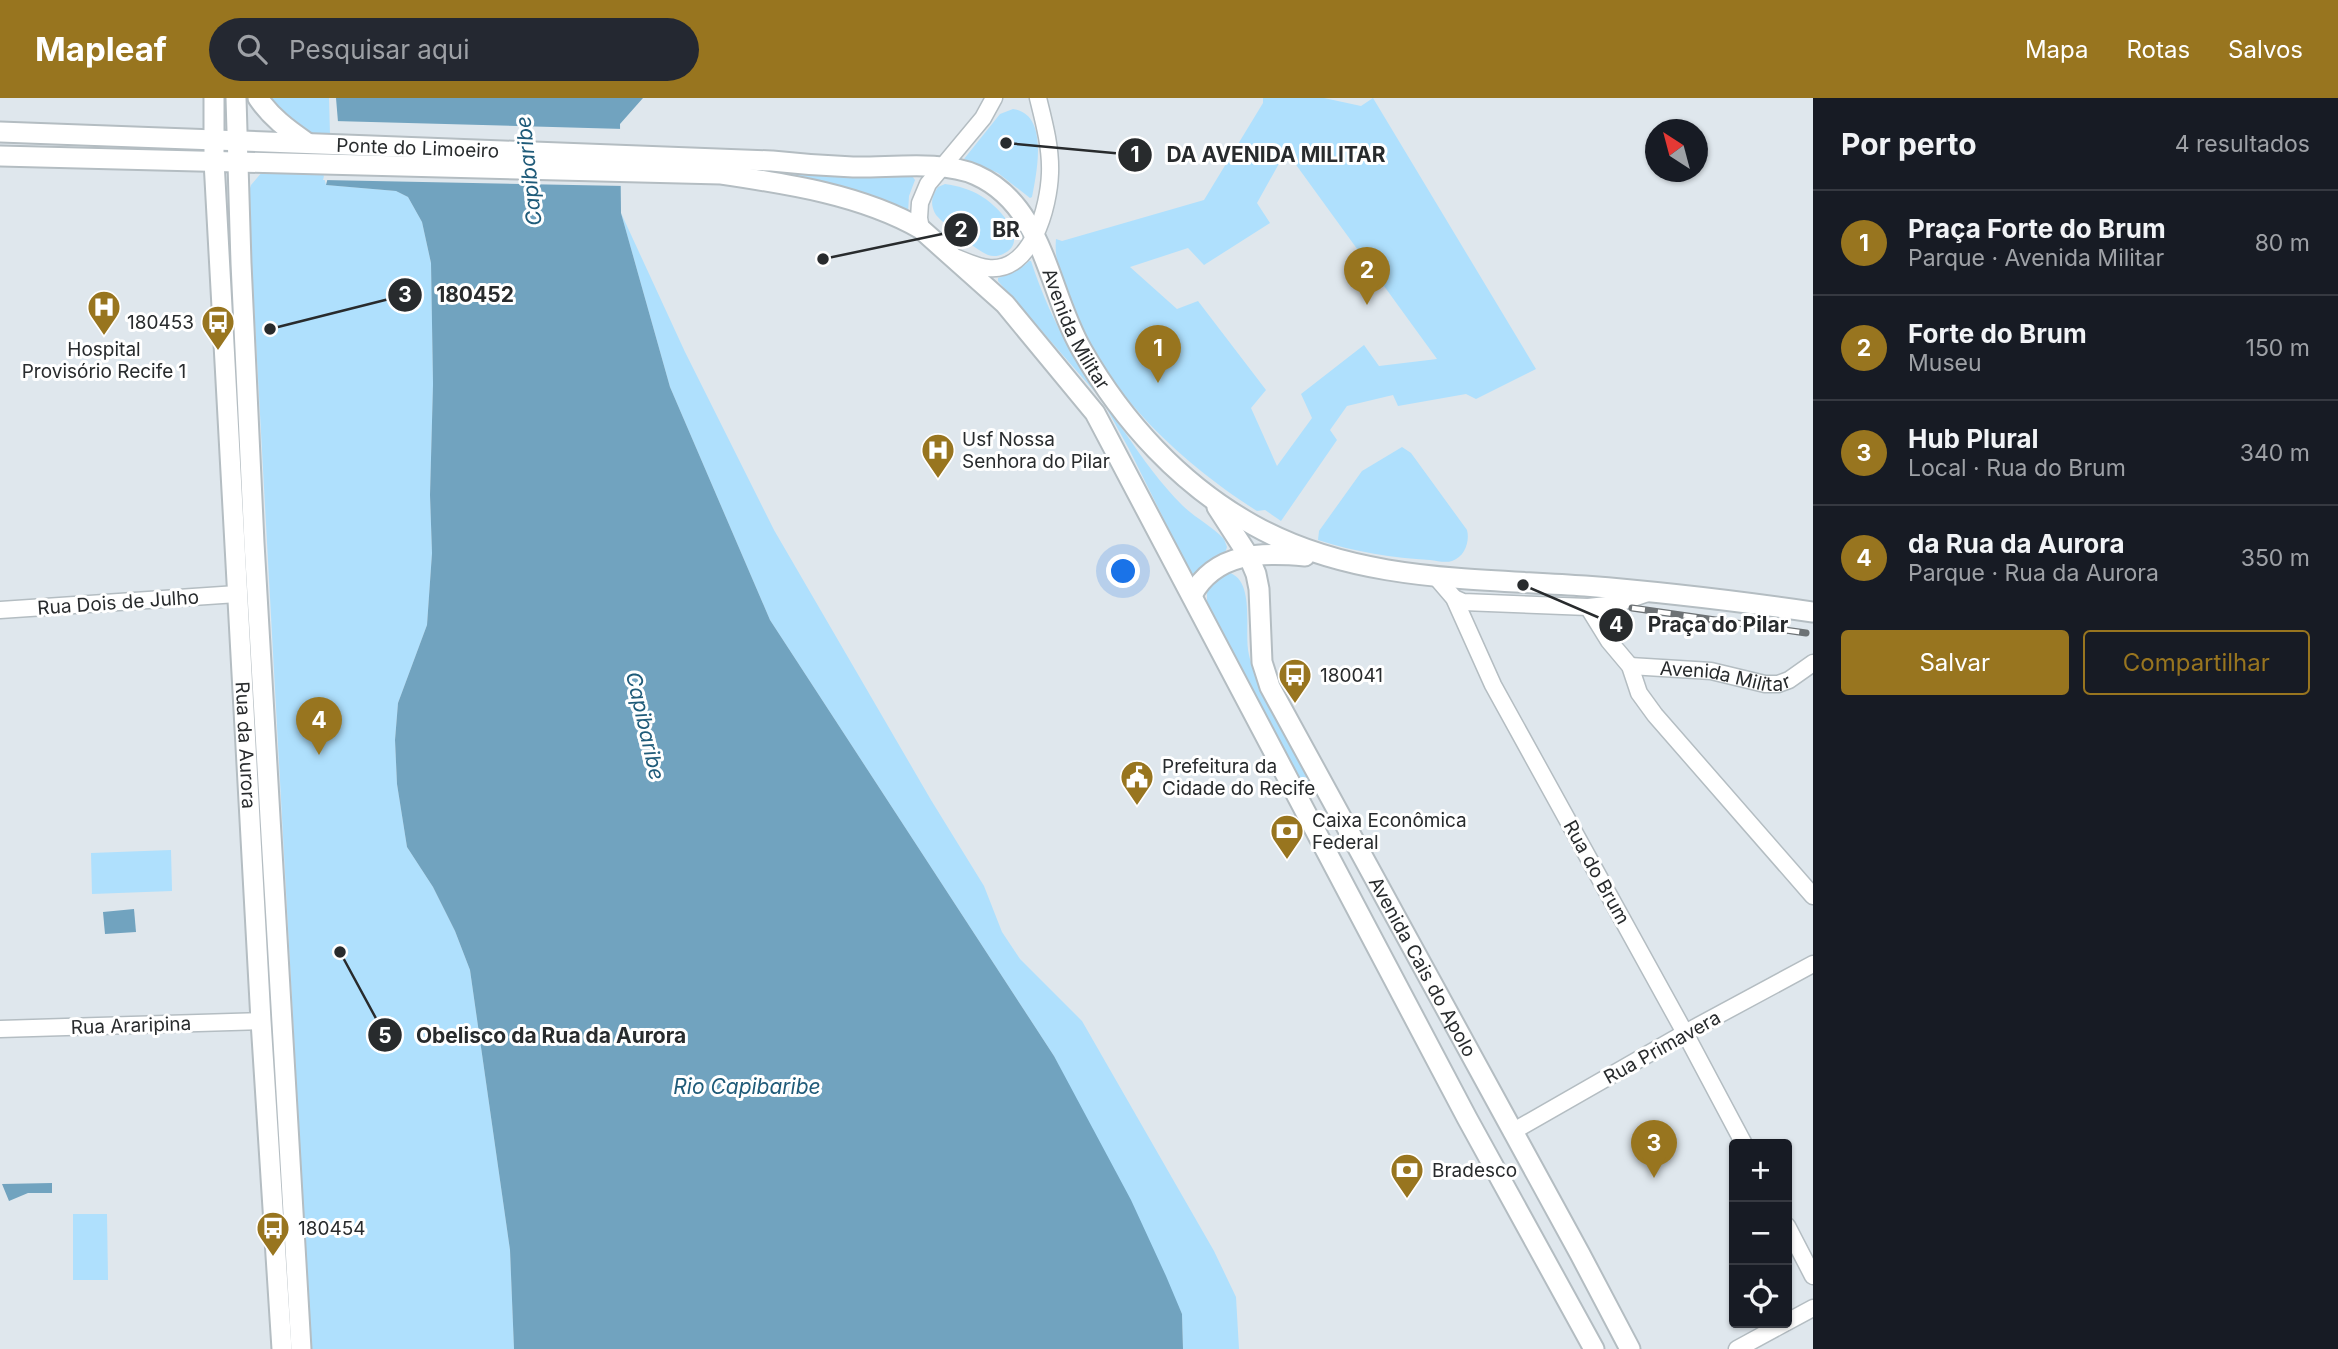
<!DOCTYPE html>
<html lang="pt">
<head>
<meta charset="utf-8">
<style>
	body { margin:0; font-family:Inter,sans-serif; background:#242831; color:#f1f3f6 }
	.controls { position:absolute; right:21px; bottom:21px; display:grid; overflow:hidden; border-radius:7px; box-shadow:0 2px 5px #0004 }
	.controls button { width:63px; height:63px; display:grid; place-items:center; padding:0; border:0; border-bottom:2px solid #363941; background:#171b24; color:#f1f3f6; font:35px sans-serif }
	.compass { position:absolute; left:1645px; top:21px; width:63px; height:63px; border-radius:50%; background:#171b24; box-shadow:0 2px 5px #0004; rotate:324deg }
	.you { position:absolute; left:1124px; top:474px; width:24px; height:24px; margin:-18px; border:5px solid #fff; border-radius:50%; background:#1a73e8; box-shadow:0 0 0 10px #1a73e833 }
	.badge { display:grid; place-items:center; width:46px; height:46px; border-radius:50%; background:#98751f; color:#fff; font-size:23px; font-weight:700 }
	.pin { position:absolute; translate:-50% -58px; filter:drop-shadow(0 2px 4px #0008) }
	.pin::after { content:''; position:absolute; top:37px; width:24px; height:21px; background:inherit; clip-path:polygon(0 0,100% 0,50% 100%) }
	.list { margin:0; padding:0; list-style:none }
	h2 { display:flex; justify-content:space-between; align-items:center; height:91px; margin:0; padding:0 28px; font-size:30px }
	h2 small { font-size:23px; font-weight:400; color:#9ea1a6 }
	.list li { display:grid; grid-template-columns:46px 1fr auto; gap:21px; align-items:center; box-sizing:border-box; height:105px; padding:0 28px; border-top:2px solid #363941 }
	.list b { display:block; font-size:26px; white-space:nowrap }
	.list p { margin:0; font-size:23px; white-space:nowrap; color:#9ea1a6 }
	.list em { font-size:23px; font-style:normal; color:#9ea1a6 }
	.actions { display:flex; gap:14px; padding:21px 28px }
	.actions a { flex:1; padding:16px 0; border:2px solid #98751f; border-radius:7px; text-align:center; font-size:24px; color:#98751f }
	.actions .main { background:#98751f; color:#fff }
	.icon { flex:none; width:38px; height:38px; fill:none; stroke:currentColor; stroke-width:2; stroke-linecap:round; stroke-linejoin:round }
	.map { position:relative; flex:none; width:1813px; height:1251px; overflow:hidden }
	header { display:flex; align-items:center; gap:42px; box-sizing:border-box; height:98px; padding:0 35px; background:#98751f; color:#fff }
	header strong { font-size:33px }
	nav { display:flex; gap:38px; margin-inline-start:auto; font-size:24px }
	.search { width:490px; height:63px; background:#242831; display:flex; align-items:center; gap:18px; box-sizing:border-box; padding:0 24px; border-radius:38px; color:#9ea1a6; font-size:26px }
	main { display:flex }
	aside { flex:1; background:#171b24 }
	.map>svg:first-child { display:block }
	.green { fill:#afe0fd; fill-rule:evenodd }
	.water { fill:#71a3bf }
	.pier { fill:#dfe7ed }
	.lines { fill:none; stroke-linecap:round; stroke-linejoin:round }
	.minor-casing { stroke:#b4bdc2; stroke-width:19 }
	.major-casing { stroke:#b4bdc2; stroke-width:23 }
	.minor { stroke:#fff; stroke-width:16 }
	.major { stroke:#fff; stroke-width:19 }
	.rail-casing { stroke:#6d7275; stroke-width:7 }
	.rail { stroke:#fff; stroke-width:4.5; stroke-dasharray:13; stroke-linecap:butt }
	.labels { text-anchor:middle; stroke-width:6; stroke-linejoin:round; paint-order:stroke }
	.street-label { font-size:19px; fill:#282b2d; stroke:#fff }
	.poi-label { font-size:19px; fill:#282b2d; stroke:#fff; text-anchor:start }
	.water-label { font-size:21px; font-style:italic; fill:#1f5b79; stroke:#fff }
	.leader { fill:none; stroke:#282b2d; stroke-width:2.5 }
	.callout-dot { fill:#282b2d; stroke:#fff; stroke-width:2.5 }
	.mark-label { font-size:21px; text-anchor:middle; font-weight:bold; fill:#fff }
	.callout-label { font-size:21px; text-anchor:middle; font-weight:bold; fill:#282b2d; stroke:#fff; stroke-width:6; stroke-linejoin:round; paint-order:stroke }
</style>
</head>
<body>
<header>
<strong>Mapleaf</strong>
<div class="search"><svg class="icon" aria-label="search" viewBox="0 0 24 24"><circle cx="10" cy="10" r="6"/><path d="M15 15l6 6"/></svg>Pesquisar aqui</div>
<nav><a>Mapa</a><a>Rotas</a><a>Salvos</a></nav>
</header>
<main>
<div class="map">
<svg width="1813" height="1251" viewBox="0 0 1813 1251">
	<rect width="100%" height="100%" fill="#dfe7ed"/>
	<g class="green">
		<path d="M263 0H329L330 38 300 34Z"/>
		<path d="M1263 0H1324L1361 8 1373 0 1536 271 1476 301 1466 296 1398 308 1393 297 1347 308 1330 332 1337 342 1281 423 1265 412 1257 413C1176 361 1101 290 1068 198 1061 179 1054 161 1056 141L1062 143 1204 102 1263 5ZM1286 53 1437 261 1379 268 1364 247 1301 296 1312 320 1277 368 1251 310 1266 292 1198 203 1177 211 1130 169 1188 150 1204 167 1270 125 1257 105Z"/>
		<path d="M1013 11C1049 16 1037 73 1032 99L1030 100 998 75 964 61 1000 16Z"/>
		<path d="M783 69 912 78 915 82 909 98 908 114 816 82 775 73Z"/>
		<path d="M263 73 323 75 326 87 396 93 408 99 422 124 431 165 433 286 430 397 432 455 427 527 398 605 395 642 397 686 407 749 433 789 455 833 470 872 510 1152 514 1251H311L248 96 251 87Z"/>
		<path d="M945 86C958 88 970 91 981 98 997 107 1032 143 1003 156 999 158 993 159 988 157 976 152 945 127 936 117 930 107 931 99 938 89Z"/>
		<path d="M621 115 685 254 774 432 931 702 984 788 1002 834 1020 861 1082 923 1214 1153 1236 1199 1239 1251H1183L1182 1216 1054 958 770 522 670 289Z"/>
		<path d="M1029 163H1031C1053 231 1085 279 1126 336 1143 361 1161 386 1182 407 1195 420 1212 428 1224 441L1227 449 1225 455 1208 463 1195 475 1191 476 1129 351 1102 302 998 183V180C1011 176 1019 173 1029 163Z"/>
		<path d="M1402 349 1411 355 1467 432C1470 443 1465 459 1452 463 1446 465 1437 463 1430 462 1393 460 1355 454 1318 442L1319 433 1362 373Z"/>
		<path d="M1227 474C1257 481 1243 534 1249 557 1251 567 1257 577 1261 587 1276 620 1294 652 1311 683L1303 687 1207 506V488Z"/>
		<path d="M171 752 172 793 92 796 91 755Z"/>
		<path d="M73 1116H107L108 1182H73Z"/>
	</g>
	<g class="water">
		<path d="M336 0H643L620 26 621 115 670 289 770 522 1054 958 1131 1102 1166 1178 1182 1216 1183 1251H514L510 1152 470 872 455 833 433 789 407 749 397 686 395 642 398 605 427 527 432 455 430 397 433 286 431 165 422 124 408 99 396 93 326 87 339 36Z"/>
		<path d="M134 811 136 834 105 836 103 814Z"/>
		<path d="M52 1085V1095H28L9 1103 2 1086Z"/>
	</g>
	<path class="pier" d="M334 23 624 31 625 88 323 82 335 35Z"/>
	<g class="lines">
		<defs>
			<g id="minor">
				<path d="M921 131 919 120 920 105 928 86 983 20 994 0"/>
				<path d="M957 160C967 164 978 169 988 170 1032 175 1049 108 1050 75 1051 50 1044 24 1038 0"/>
				<path d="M1436 479 1454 500 1493 587 1685 935 1744 1046"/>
				<path d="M1454 500 1463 504 1588 509 1616 506 1648 495"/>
				<path d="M1588 509 1609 543 1630 568 1639 595 1655 617 1813 798"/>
				<path d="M0 512 237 496"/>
				<path id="s1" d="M1630 568 1711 573 1765 586H1778L1789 582 1813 565"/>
				<path d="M0 931 261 923"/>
				<path d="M1512 1034 1685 935 1813 866"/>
				<path d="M1787 1128 1813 1178"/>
				<path d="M1787 1224 1813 1210"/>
				<path d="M1737 1251 1785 1225"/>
			</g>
			<g id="major">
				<path id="s2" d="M214 0V63L261 923 282 1251"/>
				<path d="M236 0 241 165 254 445 301 1251"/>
				<path d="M258 0C271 19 287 31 306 44"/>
				<path id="s3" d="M0 34 772 63C799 66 826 68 853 69 888 70 944 62 976 77 1045 108 1048 194 1082 252 1123 324 1181 387 1253 427 1354 484 1473 480 1585 488 1662 494 1737 503 1813 514"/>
				<path d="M0 58 721 76C788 86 862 97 921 131L1005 206 1095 315 1467 1020 1594 1251"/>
				<path id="s4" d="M1217 409 1248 457 1256 476 1259 491 1262 564 1270 589 1580 1156 1630 1251"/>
				<path d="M1192 497C1216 454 1261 454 1305 458"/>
			</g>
		</defs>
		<use href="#minor" class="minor-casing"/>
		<use href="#major" class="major-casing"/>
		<use href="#minor" class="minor"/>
		<use href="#major" class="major"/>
		<defs>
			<path id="rail" d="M1632 510 1806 535"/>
		</defs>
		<use href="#rail" class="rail-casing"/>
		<use href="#rail" class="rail"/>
	</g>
	<defs>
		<symbol id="hospital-pin" viewBox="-11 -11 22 30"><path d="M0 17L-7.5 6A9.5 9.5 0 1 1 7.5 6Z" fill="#98751f" stroke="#fff"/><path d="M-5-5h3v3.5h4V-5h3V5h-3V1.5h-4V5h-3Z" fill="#fff"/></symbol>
		<symbol id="bus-pin" viewBox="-11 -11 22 30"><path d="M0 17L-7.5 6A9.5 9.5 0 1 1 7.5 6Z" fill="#98751f" stroke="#fff"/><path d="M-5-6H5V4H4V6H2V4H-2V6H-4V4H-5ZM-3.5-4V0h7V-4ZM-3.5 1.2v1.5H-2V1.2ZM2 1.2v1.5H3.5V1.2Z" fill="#fff"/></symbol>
		<symbol id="civic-pin" viewBox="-11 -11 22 30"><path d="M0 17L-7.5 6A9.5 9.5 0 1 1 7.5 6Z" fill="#98751f" stroke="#fff"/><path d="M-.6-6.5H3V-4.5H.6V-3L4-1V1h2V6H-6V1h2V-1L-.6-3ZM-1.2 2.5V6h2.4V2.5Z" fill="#fff"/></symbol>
		<symbol id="bank-pin" viewBox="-11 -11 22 30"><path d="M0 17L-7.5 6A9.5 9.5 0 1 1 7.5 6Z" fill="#98751f" stroke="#fff"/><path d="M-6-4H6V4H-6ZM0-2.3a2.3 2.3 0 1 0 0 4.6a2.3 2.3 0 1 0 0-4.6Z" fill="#fff"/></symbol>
	</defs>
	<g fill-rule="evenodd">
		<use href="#hospital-pin" x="85" y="190" width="38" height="52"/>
		<use href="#bus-pin" x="199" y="205" width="38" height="52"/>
		<use href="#hospital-pin" x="919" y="333" width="38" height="52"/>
		<use href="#bus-pin" x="1276" y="558" width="38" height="52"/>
		<use href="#civic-pin" x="1118" y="660" width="38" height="52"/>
		<use href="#bank-pin" x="1268" y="714" width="38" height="52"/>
		<use href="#bank-pin" x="1388" y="1053" width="38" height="52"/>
		<use href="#bus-pin" x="254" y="1111" width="38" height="52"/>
	</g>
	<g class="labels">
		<g class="street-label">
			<text dy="7" stroke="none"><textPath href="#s3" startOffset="418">Ponte do Limoeiro</textPath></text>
			<text dy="7" stroke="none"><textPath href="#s3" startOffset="1166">Avenida Militar</textPath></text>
			<text transform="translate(118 504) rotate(-4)" y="7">Rua Dois de Julho</text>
			<text dy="7" stroke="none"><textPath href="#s1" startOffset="96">Avenida Militar</textPath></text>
			<text dy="7" stroke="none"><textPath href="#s2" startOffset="648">Rua da Aurora</textPath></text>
			<text transform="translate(1597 774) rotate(61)" y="7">Rua do Brum</text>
			<text dy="7" stroke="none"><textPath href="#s4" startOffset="511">Avenida Cais do Apolo</textPath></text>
			<text transform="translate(131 927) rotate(-2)" y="7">Rua Araripina</text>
			<text transform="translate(1662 949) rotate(-29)" y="7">Rua Primavera</text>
		</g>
		<g class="poi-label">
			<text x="194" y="231" text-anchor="end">180453</text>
			<text x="104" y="258" text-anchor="middle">Hospital<tspan x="104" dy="22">Provisório Recife 1</tspan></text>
			<text x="962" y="348">Usf Nossa<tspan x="962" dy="22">Senhora do Pilar</tspan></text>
			<text x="1320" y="584">180041</text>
			<text x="1162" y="675">Prefeitura da<tspan x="1162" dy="22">Cidade do Recife</tspan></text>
			<text x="1312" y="729">Caixa Econômica<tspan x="1312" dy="22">Federal</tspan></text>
			<text x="1432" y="1079">Bradesco</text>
			<text x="298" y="1137">180454</text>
		</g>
		<g class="water-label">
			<text transform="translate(529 73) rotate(-96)" y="7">Capibaribe</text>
			<text transform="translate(645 628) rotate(77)" y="7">Capibaribe</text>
			<text x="747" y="996">Rio Capibaribe</text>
		</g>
	</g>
	<path class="leader" d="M1006 45L1135 57M823 161L961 132M270 231L405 197M1523 487L1616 527M340 854L385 937"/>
	<g class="callout-dot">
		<circle cx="1006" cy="45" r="7"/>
		<circle cx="823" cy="161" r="7"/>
		<circle cx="270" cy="231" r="7"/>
		<circle cx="1523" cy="487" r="7"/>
		<circle cx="340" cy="854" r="7"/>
		<circle cx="1135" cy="57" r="18"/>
		<circle cx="961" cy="132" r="18"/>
		<circle cx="405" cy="197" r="18"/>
		<circle cx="1616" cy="527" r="18"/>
		<circle cx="385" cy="937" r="18"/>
	</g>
	<g class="mark-label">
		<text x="1135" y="64">1</text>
		<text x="961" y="139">2</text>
		<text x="405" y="204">3</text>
		<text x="1616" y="534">4</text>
		<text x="385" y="945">5</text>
	</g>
	<g class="callout-label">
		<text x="1276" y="64">DA AVENIDA MILITAR</text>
		<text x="1006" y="139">BR</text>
		<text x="475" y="204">180452</text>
		<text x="1718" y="534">Praça do Pilar</text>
		<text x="551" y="945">Obelisco da Rua da Aurora</text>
	</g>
</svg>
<div class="controls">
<button>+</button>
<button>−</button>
<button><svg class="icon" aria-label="locate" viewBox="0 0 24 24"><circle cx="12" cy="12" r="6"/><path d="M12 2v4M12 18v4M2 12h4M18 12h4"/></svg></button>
</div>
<svg class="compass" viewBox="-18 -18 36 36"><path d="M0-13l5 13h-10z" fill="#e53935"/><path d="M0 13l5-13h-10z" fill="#9ea1a6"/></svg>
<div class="you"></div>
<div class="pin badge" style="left:1158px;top:285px">1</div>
<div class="pin badge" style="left:1367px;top:207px">2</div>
<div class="pin badge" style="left:1654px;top:1080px">3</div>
<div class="pin badge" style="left:319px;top:657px">4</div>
</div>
<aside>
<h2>Por perto<small>4 resultados</small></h2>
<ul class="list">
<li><span class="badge">1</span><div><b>Praça Forte do Brum</b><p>Parque · Avenida Militar</p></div><em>80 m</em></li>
<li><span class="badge">2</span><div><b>Forte do Brum</b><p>Museu</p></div><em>150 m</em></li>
<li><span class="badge">3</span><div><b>Hub Plural</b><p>Local · Rua do Brum</p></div><em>340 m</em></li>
<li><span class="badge">4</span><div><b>da Rua da Aurora</b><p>Parque · Rua da Aurora</p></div><em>350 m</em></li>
</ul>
<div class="actions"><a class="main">Salvar</a><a>Compartilhar</a></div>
</aside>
</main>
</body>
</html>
